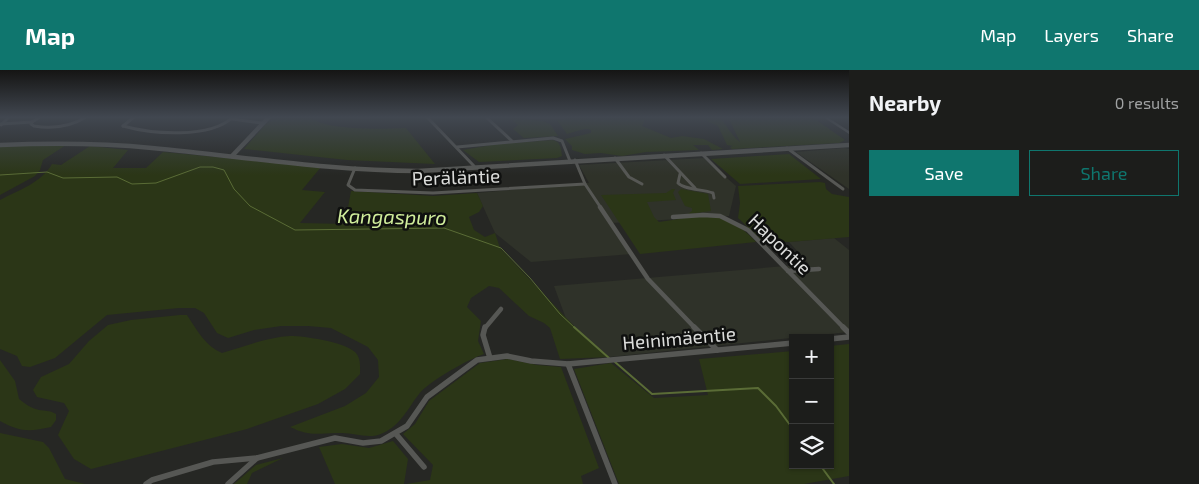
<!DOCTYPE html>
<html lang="en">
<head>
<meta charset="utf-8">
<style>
	body { margin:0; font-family:"Exo 2",sans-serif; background:#252624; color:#f1f3f6 }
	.controls { position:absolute; right:15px; bottom:15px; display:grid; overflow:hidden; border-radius:0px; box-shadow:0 1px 4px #0004 }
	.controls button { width:45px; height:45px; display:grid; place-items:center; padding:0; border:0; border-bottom:1px solid #3a3b3a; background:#1c1d1b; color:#f1f3f6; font:25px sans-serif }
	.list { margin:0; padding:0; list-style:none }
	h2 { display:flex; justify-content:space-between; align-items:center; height:65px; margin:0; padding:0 20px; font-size:21px }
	h2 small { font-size:16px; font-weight:400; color:#a0a2a3 }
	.actions { display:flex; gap:10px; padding:15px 20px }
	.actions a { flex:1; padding:11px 0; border:1px solid #0f766e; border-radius:0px; text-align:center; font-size:18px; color:#0f766e }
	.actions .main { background:#0f766e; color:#fff }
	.icon { flex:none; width:28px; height:28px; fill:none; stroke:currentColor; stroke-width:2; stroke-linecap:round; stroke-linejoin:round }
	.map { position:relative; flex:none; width:849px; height:414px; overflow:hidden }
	header { display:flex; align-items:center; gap:30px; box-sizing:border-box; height:70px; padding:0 25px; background:#0f766e; color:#fff }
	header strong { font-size:24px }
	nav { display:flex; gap:28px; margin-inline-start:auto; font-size:18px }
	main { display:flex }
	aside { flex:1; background:#1c1d1b }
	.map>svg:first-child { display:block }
	.built { fill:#2f3229 }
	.green { fill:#2b3617 }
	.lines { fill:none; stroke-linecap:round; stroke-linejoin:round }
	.stream-far1 { stroke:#5a6c36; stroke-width:1 }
	.stream { stroke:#5a6c36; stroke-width:2 }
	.minor-far2 { stroke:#565754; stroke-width:3 }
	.minor-far1 { stroke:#565754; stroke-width:4.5 }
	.minor { stroke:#565754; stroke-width:5.5 }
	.tertiary { stroke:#565754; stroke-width:4.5 }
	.secondary { fill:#565754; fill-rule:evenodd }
	.labels { text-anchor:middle; stroke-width:5; stroke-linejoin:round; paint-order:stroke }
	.street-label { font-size:19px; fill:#dbdcda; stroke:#0f100f }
	.water-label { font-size:20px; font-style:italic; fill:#d1ee9c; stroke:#0f100f }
</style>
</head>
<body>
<header>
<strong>Map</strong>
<nav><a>Map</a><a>Layers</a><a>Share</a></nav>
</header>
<main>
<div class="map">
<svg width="849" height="414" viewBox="0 0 849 414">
	<rect width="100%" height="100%" fill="#262724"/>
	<g class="built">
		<path d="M849 79V119L796 82 844 78Z"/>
		<path d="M704 88 736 116 729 146 612 153 632 184 531 192 495 163 477 123 589 113 579 95Z"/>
		<path d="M834 168 849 180V262L609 287 568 254 554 216 809 194 789 172Z"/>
	</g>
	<g class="green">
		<path d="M278 47H311C324 61 385 59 406 58L435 94 347 90 244 79 266 54Z"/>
		<path d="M509 47 543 51 550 54 558 66 524 68 513 59 518 55Z"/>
		<path d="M571 47H646L642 56 671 68 682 66 704 69 723 79 712 80 708 75H693L699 80 646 82 622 86 601 83 585 84 572 80V76L565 69 591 63V60C585 57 575 62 567 64L557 50Z"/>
		<path d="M705 47H720C726 55 732 66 740 72L728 47H812L845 70 839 73 732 79 730 77 733 76 727 75 718 56 709 52Z"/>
		<path d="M553 70C561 72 561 79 562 86L557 88 479 92 463 80 497 74Z"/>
		<path d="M30 75H66L43 90 40 100 35 106 0 125V77Z"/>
		<path d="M90 76 128 80 113 98H146L163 82 321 97 302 120 325 122 300 153 345 154 351 121 433 126 477 123 483 136 479 142 469 147 474 160 485 167 495 163 500 178 574 256 609 287 560 289 550 258 544 253 529 246 499 218 489 216 471 228 467 237 481 251 478 271 484 284C469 289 429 311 419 324 408 338 401 355 383 363 369 370 356 363 342 363 319 362 313 368 290 357L345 336 366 323 379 307 378 290 368 277 331 258 308 256H281L254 260 228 268 217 263 204 243 195 238H179L107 245 55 288 30 297 22 296 17 286 0 279V130C19 120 41 113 52 94L61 95Z"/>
		<path d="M789 84 821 109 740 114 711 89Z"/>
		<path d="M820 112 825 113 826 119 832 124 849 127V167L789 172 763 171 738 148 740 133 738 116Z"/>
		<path d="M672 119H675L673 123 676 130 647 132 654 147 659 152C703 146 723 137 756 172L640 184 601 125 666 123Z"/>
		<path d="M681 119 708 124 711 141 688 144 692 141V138L685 136 678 122Z"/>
		<path d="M180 245H187C197 260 205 276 222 283 243 277 268 267 290 266 305 266 344 272 355 282 361 288 360 296 360 304L345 319 318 334 247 359 91 399 74 389 58 365 69 341 64 333 37 327 33 320 41 307 69 294 89 271 108 255 131 250Z"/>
		<path d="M849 274V406L804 414H619L574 299 611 293 654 328 708 325 699 289 793 281V395H830V276Z"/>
		<path d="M508 289 537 295 561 297 599 398 581 406 583 414H406L430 410 433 395 403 364 415 354 429 331 480 293Z"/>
		<path d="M0 290 15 311 19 329C25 334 31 338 39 340 45 341 49 340 56 344V350L51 357C29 362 20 362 0 351Z"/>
		<path d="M0 363 43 372 49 378 65 409 85 414H0Z"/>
		<path d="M393 371 408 389 404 414H335L319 377 342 374 369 378Z"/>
		<path d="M283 388 252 403 247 414H234L256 395Z"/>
	</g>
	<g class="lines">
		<path class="stream-far1" d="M0 105 47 102 63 108 117 107 132 114 156 113 200 97H213L224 100 234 119 250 136 295 160 444 158 501 178 530 208 560 244 575 258"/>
		<g class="stream">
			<path d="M574 257 609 288"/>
			<path d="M615 292 652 324 758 318 776 336 793 359"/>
			<path d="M820 395 834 414"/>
		</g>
		<g class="minor-far2">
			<path d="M357 47H370"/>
			<path d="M427 47 474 96"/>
			<path d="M486 47 512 71"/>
			<path d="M530 47H563"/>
			<path d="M232 49 262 53"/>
			<path d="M32 52 31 54 34 56C53 59 70 57 86 47"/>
			<path d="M0 54 32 52 40 47"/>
			<path d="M1 55 9 47"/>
			<path d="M123 56C152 64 210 69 233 47"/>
			<path d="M123 56 134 47"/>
			<path d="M457 77 553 68 562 71 570 91"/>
			<path d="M787 78 843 119"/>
			<path d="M701 83 725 107"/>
			<path d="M664 85 695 118"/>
			<path d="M615 88 629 107 642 114"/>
			<path d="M575 90 585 114 601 138"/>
			<path d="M355 98 348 115 355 120 433 123 585 114"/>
			<path d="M680 104 678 113C685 120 702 119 713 123L714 128"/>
		</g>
		<g class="minor-far1">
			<path d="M600 137 648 209 695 258"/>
			<path d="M673 147 703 145 720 146 748 160 844 258"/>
			<path d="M788 201 819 199"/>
			<path d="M485 258 501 239"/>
		</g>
		<g class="minor">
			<path d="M485 257 483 265 490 288"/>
			<path d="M694 257 717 280"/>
			<path d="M843 257 849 263"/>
			<path d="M830 269 849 267"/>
			<path d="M568 294 615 414"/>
			<path d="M396 364 424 397"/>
			<path d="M146 414 152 410 213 392 257 388 335 368 363 373 381 371 407 356 427 327 477 290 507 286 531 291 568 294 793 273"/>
			<path d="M228 414 257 388"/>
		</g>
		<g class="tertiary">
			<path d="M0 75C51 73 101 73 152 78 240 86 329 101 418 101L849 75"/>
			<path d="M232 86 269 47"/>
		</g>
		<path class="secondary" d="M823 47H827L849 61V64Z"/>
	</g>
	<linearGradient id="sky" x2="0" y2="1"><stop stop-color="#151514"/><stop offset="0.45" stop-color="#414750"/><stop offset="1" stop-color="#414750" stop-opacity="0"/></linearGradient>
	<rect width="849" height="105" fill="url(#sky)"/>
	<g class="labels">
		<g class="street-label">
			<text transform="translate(456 107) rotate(-2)" y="7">Peräläntie</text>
			<text transform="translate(780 174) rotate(44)" y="7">Hapontie</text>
			<text transform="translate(679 268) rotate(-5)" y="7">Heinimäentie</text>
		</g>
		<g class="water-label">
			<text transform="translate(392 147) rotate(1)" y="7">Kangaspuro</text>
		</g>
	</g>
</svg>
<div class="controls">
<button>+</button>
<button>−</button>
<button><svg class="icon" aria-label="layers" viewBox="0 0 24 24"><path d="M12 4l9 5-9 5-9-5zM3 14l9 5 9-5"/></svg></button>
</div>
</div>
<aside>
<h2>Nearby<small>0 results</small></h2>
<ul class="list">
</ul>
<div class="actions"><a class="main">Save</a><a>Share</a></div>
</aside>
</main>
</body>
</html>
